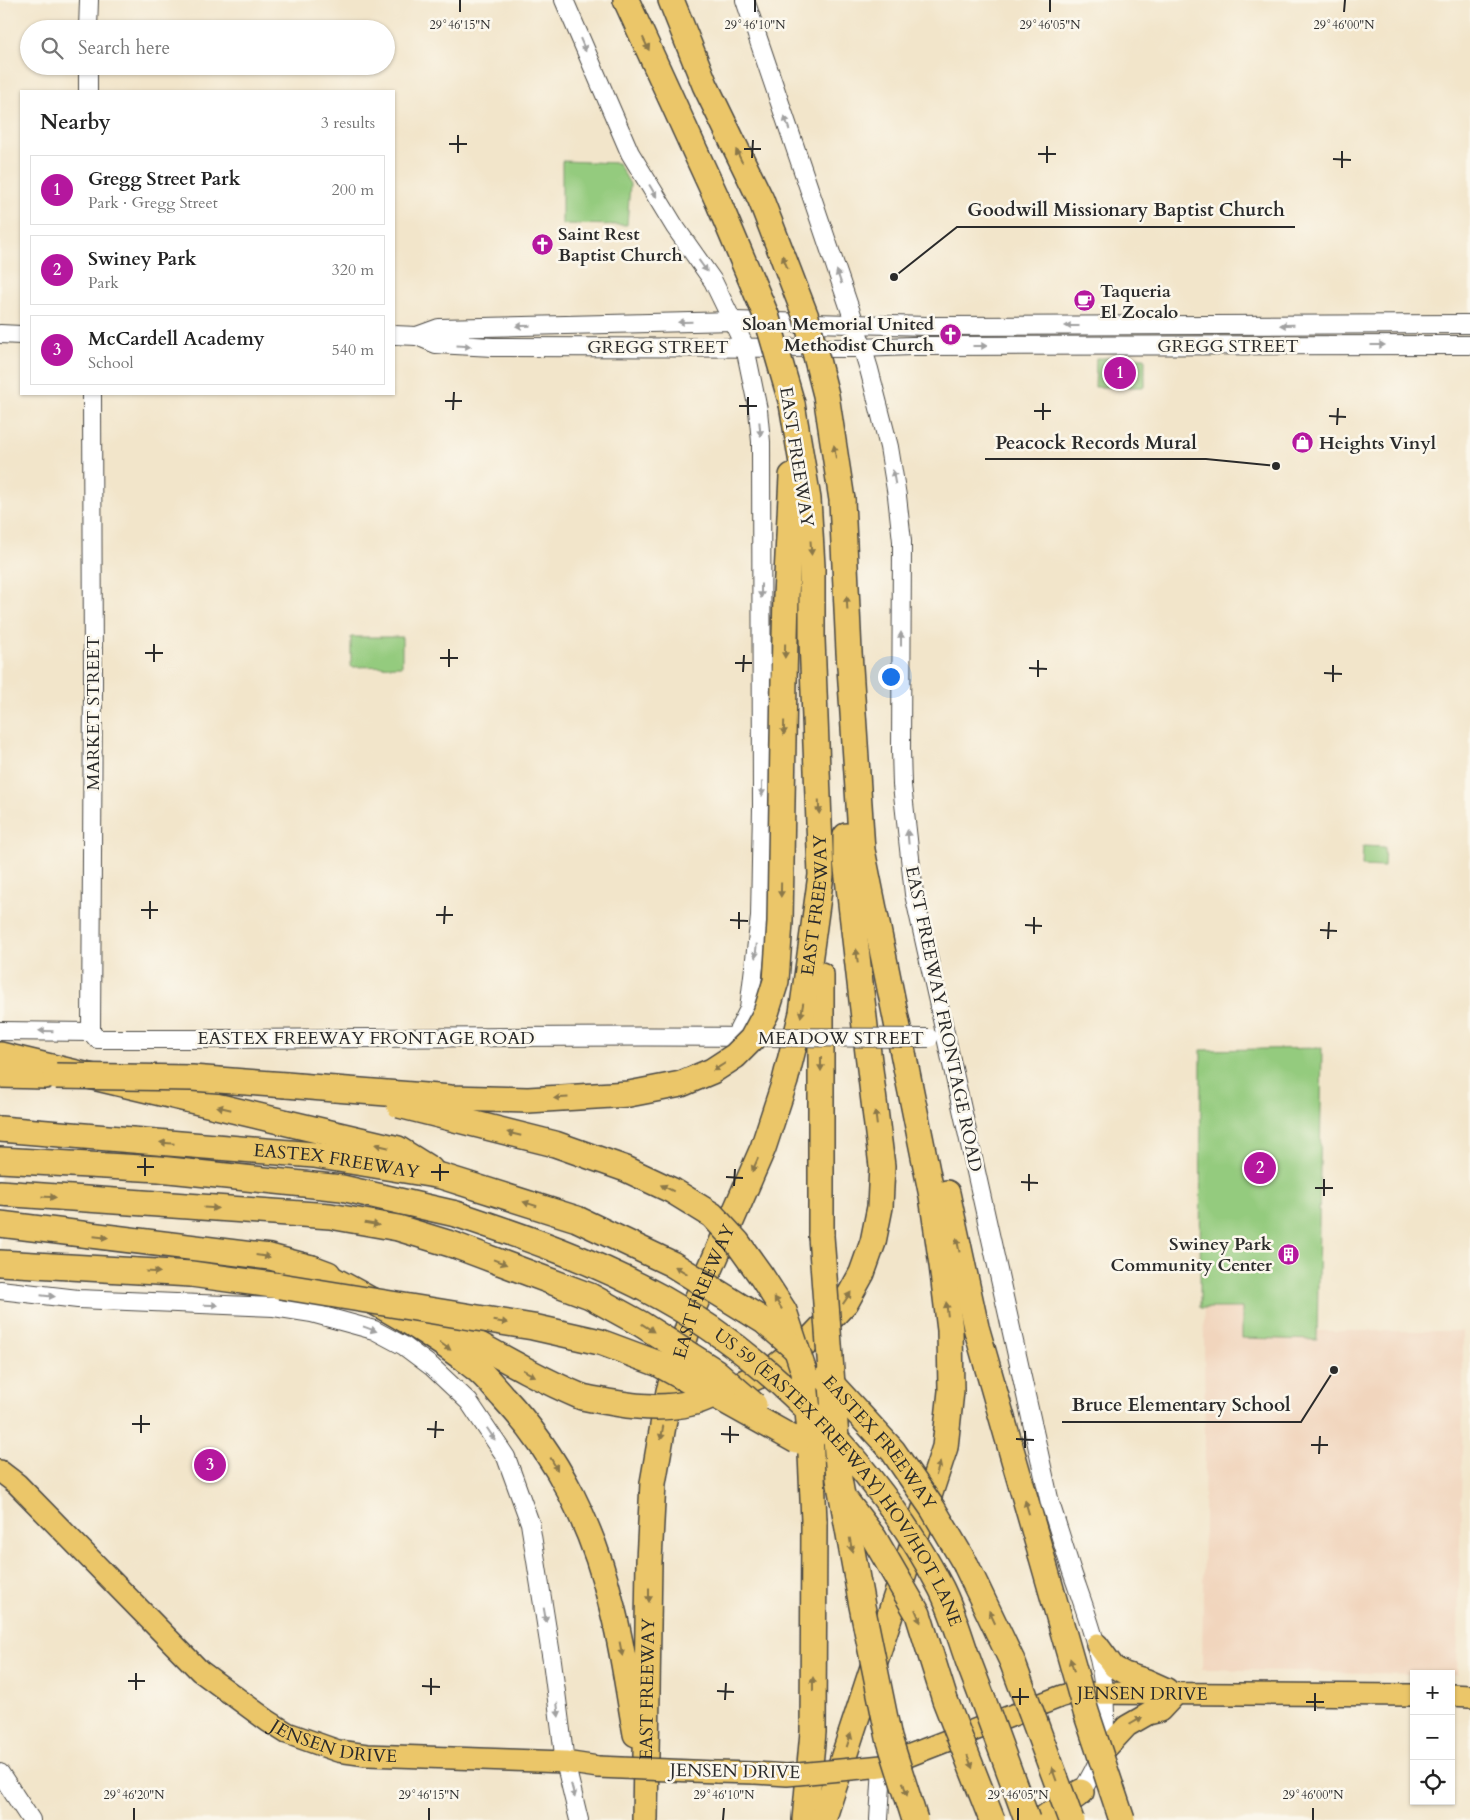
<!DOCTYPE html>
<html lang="en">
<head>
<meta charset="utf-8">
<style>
	body { margin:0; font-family:Cardo,serif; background:#f6f6f6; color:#222 }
	.controls { position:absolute; right:15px; bottom:15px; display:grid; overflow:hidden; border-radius:0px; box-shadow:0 1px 4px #0004 }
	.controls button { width:45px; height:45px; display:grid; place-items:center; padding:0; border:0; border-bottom:1px solid #e0e0e0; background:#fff; color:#222; font:25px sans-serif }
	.you { position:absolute; left:890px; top:676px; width:18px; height:18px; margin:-12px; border:4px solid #fff; border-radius:50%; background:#1a73e8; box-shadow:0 0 0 8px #1a73e833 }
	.badge { display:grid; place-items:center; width:32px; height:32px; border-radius:50%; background:#b5179e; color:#fff; font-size:16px; font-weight:700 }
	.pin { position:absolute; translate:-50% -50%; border:2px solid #fff; box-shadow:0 1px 5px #0006 }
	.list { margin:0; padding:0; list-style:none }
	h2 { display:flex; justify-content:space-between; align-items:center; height:65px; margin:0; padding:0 20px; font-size:21px }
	h2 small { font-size:16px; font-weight:400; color:#767676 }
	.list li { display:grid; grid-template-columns:32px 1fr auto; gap:15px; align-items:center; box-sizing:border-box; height:70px; margin:0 10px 10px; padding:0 10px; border:1px solid #e0e0e0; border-radius:0px }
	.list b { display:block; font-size:19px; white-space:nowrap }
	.list p { margin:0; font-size:16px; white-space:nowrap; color:#767676 }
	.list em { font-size:16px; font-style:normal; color:#767676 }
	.icon { flex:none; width:28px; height:28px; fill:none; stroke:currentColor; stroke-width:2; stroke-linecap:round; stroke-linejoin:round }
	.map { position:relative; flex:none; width:1470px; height:1820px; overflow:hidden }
	.search { position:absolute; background:#fff; box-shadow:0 1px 4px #0004; left:20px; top:20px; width:375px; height:55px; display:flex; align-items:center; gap:12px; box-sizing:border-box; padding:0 18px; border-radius:28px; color:#767676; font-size:19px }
	.panel { position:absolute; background:#fff; box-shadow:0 1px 4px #0004; left:20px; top:90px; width:375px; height:305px; border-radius:0px }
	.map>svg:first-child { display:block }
	.built { fill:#f1d5bd }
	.green { fill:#94cb7e; stroke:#607b54 }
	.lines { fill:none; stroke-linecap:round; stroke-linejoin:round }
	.minor-casing { stroke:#494743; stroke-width:20 }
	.major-casing { stroke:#494743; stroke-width:24 }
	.highway-casing { stroke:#494743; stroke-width:28 }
	.minor { stroke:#fff; stroke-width:18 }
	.major { stroke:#ebc669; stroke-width:21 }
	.highway { stroke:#ebc669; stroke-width:25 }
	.minor-bridge-casing { stroke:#494743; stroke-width:20; stroke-linecap:butt }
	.major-bridge-casing { stroke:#494743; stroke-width:24; stroke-linecap:butt }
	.highway-bridge-casing { stroke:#494743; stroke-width:28; stroke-linecap:butt }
	.minor-bridge { stroke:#fff; stroke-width:18 }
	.major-bridge { stroke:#ebc669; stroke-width:21 }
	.highway-bridge { stroke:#ebc669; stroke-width:25 }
	.oneway { fill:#8b784a }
	.oneway2 { fill:#a0a0a0 }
	.ticks { fill:none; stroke:#2b2b2b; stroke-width:2 }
	.labels { text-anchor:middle; stroke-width:5; stroke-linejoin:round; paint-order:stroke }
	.poi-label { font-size:18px; font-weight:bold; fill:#2b2b2b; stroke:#fbf7ec; text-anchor:start }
	.street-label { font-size:18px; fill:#2b2b2b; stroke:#fbf7ec }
	.ticks-label { font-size:12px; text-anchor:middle; fill:#2b2b2b; stroke:#fbf7ec; stroke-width:5; stroke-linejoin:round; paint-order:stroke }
	.leader { fill:none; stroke:#2b2b2b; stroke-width:2 }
	.callout-dot { fill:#2b2b2b; stroke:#fbf7ec; stroke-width:2 }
	.callout-label { font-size:19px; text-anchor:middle; font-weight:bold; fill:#2b2b2b; stroke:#fbf7ec; stroke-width:5; stroke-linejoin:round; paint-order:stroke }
</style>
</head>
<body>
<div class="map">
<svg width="1470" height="1820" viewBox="0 0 1470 1820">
	<rect width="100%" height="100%" fill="#fbf7ec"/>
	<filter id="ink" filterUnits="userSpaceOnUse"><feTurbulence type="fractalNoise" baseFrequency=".02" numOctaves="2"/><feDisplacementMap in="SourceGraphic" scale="10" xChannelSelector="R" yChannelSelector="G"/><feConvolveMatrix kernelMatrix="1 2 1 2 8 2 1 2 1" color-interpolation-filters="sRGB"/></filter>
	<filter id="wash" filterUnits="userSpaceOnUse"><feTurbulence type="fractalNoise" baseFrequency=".0096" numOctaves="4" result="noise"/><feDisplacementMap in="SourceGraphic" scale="20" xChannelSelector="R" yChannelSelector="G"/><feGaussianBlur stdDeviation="1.12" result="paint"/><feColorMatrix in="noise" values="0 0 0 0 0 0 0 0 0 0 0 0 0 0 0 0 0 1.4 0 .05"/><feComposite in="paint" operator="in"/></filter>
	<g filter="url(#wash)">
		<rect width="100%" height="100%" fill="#f2e5ca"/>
		<path class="built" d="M1322 1048 1317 1331H1463V1409L1457 1675 1202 1669 1205 1441 1201 1050Z"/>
		<g class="green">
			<path d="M562 161 618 163 630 184 627 225 562 224Z"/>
			<path d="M1096 358H1145V387H1095Z"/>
			<path d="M351 637H402V666L351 667Z"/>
			<path d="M1363 846 1385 847 1384 867 1362 866Z"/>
			<path d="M1322 1048 1317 1340 1242 1338V1308H1200L1201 1050Z"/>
		</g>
	</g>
	<g filter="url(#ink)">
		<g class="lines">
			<defs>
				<g id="minor">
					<path d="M564 0 630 153 675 227 713 281 745 347 758 410 761 442 762 806 760 917 749 1009 735 1037"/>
					<path d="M745 0 855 324 869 369 889 447 897 496 902 541 901 750 902 785 914 894 1050 1503C1058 1527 1065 1551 1073 1575 1090 1624 1105 1661 1105 1715 1105 1727 1105 1740 1101 1752 1096 1770 1085 1787 1074 1802"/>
					<path d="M88 29 89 0"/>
					<path d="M88 91V66"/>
					<path d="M0 334 21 335"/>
					<path d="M394 335 417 336 439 328 734 321 928 326 1470 324"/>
					<path d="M417 336 436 344 493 347 861 348 912 346 1470 345"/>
					<path d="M0 1031 91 1032"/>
					<path d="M91 1032 97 1039C313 1040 529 1035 745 1037"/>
					<path d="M91 1032 93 680 92 394"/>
					<path d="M0 1290 78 1299 274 1307 312 1313 374 1330 404 1346 432 1367 469 1402 506 1457 530 1523 552 1661 565 1762 579 1820"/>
					<path d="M0 1773 31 1820"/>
					<path d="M879 1820 882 1766"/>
				</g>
				<g id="major">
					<path id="s1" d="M0 1471 17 1484 200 1671 268 1721 287 1733 338 1751 367 1755 565 1762 598 1767"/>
					<path d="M1097 1644 1114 1667 1125 1673 1147 1680 1167 1689"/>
					<path d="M1451 1695 1470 1696"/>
					<path d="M1101 1754 1127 1726 1148 1714 1160 1711 1176 1694"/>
					<path id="s2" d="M862 1768 882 1766 1062 1696 1074 1693 1414 1695"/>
					<path d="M716 1772 755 1773"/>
				</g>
				<g id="highway">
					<path d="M626 0 717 199"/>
					<path d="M671 0 705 85 761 200"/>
					<path d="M784 679 786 596 792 476"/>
					<path d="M821 975V1236"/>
					<path d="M0 1055 398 1149 430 1169"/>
					<path d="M0 1075 45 1076"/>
					<path d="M286 1085 335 1089"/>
					<path id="s3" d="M0 1129 314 1155 441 1176 577 1219"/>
					<path d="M0 1160 159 1169 342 1188 456 1214"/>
					<path d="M0 1193 330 1216 398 1228 454 1245"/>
					<path d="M947 1193 976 1327 1041 1554"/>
					<path d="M0 1224 270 1257 312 1268 328 1274"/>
					<path d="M0 1263 191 1274 280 1286"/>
					<path d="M312 1268C367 1298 425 1327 474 1367 485 1375 494 1387 503 1397 558 1455 594 1529 612 1607 623 1648 628 1691 636 1734"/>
					<path d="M418 1311C473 1340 525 1373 582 1397"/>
					<path d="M743 1383 773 1369 810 1340 846 1302 862 1273 873 1242 880 1207 882 1166 868 1053 846 860V836"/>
					<path d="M966 1565 1012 1661"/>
					<path id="s4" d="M645 1820 649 1561 653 1483 669 1391 695 1304 763 1148 785 1081 802 1013 821 875 812 639V566L808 499 792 404"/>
					<path d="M805 1820 813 1732 814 1521"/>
					<path d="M823 1820 945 1447 951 1391 950 1330 942 1265 932 1196 862 850 849 652 842 500"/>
					<path d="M1042 1820 1081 1792"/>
				</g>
			</defs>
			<use href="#minor" class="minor-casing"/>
			<use href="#major" class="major-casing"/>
			<use href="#highway" class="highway-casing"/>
			<use href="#minor" class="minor"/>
			<use href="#major" class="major"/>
			<use href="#highway" class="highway"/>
			<defs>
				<path id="minor-bridge" d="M763 1037 929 1038"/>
				<g id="major-bridge">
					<path d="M598 1767 716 1772"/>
					<path d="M755 1773 787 1775 862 1768"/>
				</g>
				<g id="highway-bridge">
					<path d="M717 199 766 315 792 404"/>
					<path d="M761 200 806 317 826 395 842 500"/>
					<path d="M56 1076 192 1078 286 1085"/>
					<path d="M335 1089 451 1098 528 1100 629 1094 681 1084 712 1071 735 1056 752 1039 766 1013 776 981 780 922 784 679"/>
					<path d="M399 1105 555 1144 626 1169 673 1191 712 1215 737 1242 762 1277 784 1311 804 1372 810 1432 814 1521"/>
					<path id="s5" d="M456 1214C525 1237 595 1261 660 1297 774 1360 881 1472 941 1588 953 1612 960 1638 969 1663 989 1715 1008 1768 1027 1820"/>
					<path d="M577 1219 672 1264 764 1321 797 1350"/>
					<path d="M821 1236 839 1479 862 1606 889 1738 915 1820"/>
					<path d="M454 1245 590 1296 641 1324 715 1371 754 1405"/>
					<path d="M280 1286 533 1327 600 1342 659 1364 797 1441"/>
					<path id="s6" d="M826 1378 893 1451 933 1509 966 1565"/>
					<path d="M582 1397C617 1404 655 1412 691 1403 702 1401 713 1394 724 1390"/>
					<path d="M846 1501 874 1538 918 1614 945 1700 992 1820"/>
					<path d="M1041 1554 1086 1712 1122 1820"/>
					<path d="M1012 1661 1071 1820"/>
				</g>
			</defs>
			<use href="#minor-bridge" class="minor-bridge-casing"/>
			<use href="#major-bridge" class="major-bridge-casing"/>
			<use href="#highway-bridge" class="highway-bridge-casing"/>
			<use href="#minor-bridge" class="minor-bridge"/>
			<use href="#major-bridge" class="major-bridge"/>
			<use href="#highway-bridge" class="highway-bridge"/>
		</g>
		<defs><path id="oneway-solid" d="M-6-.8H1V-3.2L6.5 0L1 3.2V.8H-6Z" transform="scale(1.25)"/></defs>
		<g class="oneway">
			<use href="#oneway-solid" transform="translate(646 44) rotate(65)"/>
			<use href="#oneway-solid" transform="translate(739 156) rotate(-116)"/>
			<use href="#oneway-solid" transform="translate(785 262) rotate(-111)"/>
			<use href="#oneway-solid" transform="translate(835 452) rotate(-99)"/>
			<use href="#oneway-solid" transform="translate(811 548) rotate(86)"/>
			<use href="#oneway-solid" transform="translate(847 603) rotate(-93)"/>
			<use href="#oneway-solid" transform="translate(785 651) rotate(91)"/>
			<use href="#oneway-solid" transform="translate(784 728) rotate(91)"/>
			<use href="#oneway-solid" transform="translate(819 807) rotate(88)"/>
			<use href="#oneway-solid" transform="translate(781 890) rotate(91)"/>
			<use href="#oneway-solid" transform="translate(857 956) rotate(-96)"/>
			<use href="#oneway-solid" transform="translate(802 1010) rotate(100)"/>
			<use href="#oneway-solid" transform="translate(821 1064) rotate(90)"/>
			<use href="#oneway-solid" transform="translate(719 1067) rotate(148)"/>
			<use href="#oneway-solid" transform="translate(561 1098) rotate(177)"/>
			<use href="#oneway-solid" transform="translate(224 1108) rotate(-167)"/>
			<use href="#oneway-solid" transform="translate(876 1118) rotate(-97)"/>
			<use href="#oneway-solid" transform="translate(514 1134) rotate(-166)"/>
			<use href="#oneway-solid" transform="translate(167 1143) rotate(-175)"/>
			<use href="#oneway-solid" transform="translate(382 1146) rotate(-167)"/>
			<use href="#oneway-solid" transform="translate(755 1165) rotate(114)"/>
			<use href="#oneway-solid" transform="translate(667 1188) rotate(-154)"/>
			<use href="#oneway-solid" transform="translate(49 1197) rotate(4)"/>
			<use href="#oneway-solid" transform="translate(530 1204) rotate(-162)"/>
			<use href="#oneway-solid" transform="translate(211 1208) rotate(4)"/>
			<use href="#oneway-solid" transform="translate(372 1224) rotate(10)"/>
			<use href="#oneway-solid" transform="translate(101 1237) rotate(6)"/>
			<use href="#oneway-solid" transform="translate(958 1245) rotate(-102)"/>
			<use href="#oneway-solid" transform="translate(263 1256) rotate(8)"/>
			<use href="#oneway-solid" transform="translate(500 1262) rotate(21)"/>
			<use href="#oneway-solid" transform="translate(681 1270) rotate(-149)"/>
			<use href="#oneway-solid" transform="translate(153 1272) rotate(4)"/>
			<use href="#oneway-solid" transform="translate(847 1298) rotate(-56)"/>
			<use href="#oneway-solid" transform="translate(778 1303) rotate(-122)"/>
			<use href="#oneway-solid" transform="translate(947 1309) rotate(-97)"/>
			<use href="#oneway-solid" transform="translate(501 1322) rotate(9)"/>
			<use href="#oneway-solid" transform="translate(648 1328) rotate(33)"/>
			<use href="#oneway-solid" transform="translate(445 1346) rotate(35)"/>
			<use href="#oneway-solid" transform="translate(529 1373) rotate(27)"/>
			<use href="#oneway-solid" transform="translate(662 1433) rotate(100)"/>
			<use href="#oneway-solid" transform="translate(554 1464) rotate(61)"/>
			<use href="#oneway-solid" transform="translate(938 1469) rotate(-72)"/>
			<use href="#oneway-solid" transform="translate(1027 1507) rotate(-106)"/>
			<use href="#oneway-solid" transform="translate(851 1545) rotate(80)"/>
			<use href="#oneway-solid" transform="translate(649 1595) rotate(90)"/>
			<use href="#oneway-solid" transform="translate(918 1616) rotate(67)"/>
			<use href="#oneway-solid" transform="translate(992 1617) rotate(-115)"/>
			<use href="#oneway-solid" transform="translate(621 1649) rotate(79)"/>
			<use href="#oneway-solid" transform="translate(1072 1665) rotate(-106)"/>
			<use href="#oneway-solid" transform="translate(813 1684) rotate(-90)"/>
			<use href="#oneway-solid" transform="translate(1136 1721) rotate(-30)"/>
			<use href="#oneway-solid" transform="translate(849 1740) rotate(-72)"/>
			<use href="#oneway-solid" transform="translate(970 1762) rotate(69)"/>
			<use href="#oneway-solid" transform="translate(1054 1774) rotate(-110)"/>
			<use href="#oneway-solid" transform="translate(905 1789) rotate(73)"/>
		</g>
		<g class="oneway2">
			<use href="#oneway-solid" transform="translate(583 45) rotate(67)"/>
			<use href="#oneway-solid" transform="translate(787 123) rotate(-109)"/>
			<use href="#oneway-solid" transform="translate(653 191) rotate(59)"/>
			<use href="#oneway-solid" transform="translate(703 266) rotate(54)"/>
			<use href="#oneway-solid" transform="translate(839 277) rotate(-109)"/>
			<use href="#oneway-solid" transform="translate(685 322) rotate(178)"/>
			<use href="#oneway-solid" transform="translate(1287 325) rotate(179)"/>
			<use href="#oneway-solid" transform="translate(523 326) rotate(179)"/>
			<use href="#oneway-solid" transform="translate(1072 326) rotate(180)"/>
			<use href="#oneway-solid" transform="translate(1378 345)"/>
			<use href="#oneway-solid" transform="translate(464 346) rotate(3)"/>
			<use href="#oneway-solid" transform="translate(980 346)"/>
			<use href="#oneway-solid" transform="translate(760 429) rotate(85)"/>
			<use href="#oneway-solid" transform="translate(894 477) rotate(-100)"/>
			<use href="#oneway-solid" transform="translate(761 591) rotate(90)"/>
			<use href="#oneway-solid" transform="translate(901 639) rotate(-90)"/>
			<use href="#oneway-solid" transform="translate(762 789) rotate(90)"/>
			<use href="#oneway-solid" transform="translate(908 837) rotate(-95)"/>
			<use href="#oneway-solid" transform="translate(756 951) rotate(96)"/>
			<use href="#oneway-solid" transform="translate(46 1031) rotate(-179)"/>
			<use href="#oneway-solid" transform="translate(48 1296) rotate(6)"/>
			<use href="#oneway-solid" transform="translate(211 1305) rotate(2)"/>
			<use href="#oneway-solid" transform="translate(370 1329) rotate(20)"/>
			<use href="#oneway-solid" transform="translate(491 1434) rotate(56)"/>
			<use href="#oneway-solid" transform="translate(545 1615) rotate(80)"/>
			<use href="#oneway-solid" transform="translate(558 1710) rotate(83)"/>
			<use href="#oneway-solid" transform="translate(573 1791) rotate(75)"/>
		</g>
	</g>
	<path class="ticks" d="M460 12V0M755 12V0M1050 12V0M1344 12 1345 0M449 144H467M744 149H761M458 153V135M1038 154H1056M752 158 753 140M1333 159 1351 160M1047 163V146M1342 168V151M445 401H462M739 406H757M453 410 454 392M1034 411H1051M748 415V397M1329 416 1346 417M1043 420V403M1337 425 1338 408M145 653H163M440 658H458M154 662V644M735 663H752M449 667V649M1029 668 1047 669M743 672 744 655M1324 673 1342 674M1038 677V660M1333 682V665M141 910H158M436 915H453M150 919V901M730 920 748 921M444 924 445 906M1025 925 1042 926M739 929V912M1320 930 1337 931M1034 934V917M1328 939 1329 922M137 1167H154M431 1172H449M145 1176V1158M726 1177 743 1178M440 1181V1164M1021 1182 1038 1183M734 1186 735 1169M1315 1188H1333M1029 1191V1174M1324 1196V1179M132 1424H150M427 1429 444 1430M141 1433V1415M721 1434 739 1435M435 1438 436 1421M1016 1439 1034 1440M730 1443V1426M1311 1445H1328M1025 1448V1431M1319 1454 1320 1436M128 1681H145M422 1686 440 1687M136 1690V1673M717 1691 734 1692M431 1695V1678M1012 1697H1029M725 1700 726 1683M1306 1702H1324M1020 1705V1688M1315 1711V1693M134 1820V1808M429 1820V1808M723 1820 724 1808M1018 1820V1808M1313 1820V1808"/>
	<defs>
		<symbol id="church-disc" viewBox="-11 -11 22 22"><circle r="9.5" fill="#b5179e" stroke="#fbf7ec"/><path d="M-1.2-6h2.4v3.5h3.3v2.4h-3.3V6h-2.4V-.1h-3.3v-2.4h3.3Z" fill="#fff"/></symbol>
		<symbol id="cafe-disc" viewBox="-11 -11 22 22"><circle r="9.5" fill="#b5179e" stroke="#fbf7ec"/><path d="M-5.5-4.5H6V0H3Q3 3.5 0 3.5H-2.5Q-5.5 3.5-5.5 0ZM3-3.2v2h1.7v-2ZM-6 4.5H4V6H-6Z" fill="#fff"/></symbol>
		<symbol id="shop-disc" viewBox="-11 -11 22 22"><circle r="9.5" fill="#b5179e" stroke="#fbf7ec"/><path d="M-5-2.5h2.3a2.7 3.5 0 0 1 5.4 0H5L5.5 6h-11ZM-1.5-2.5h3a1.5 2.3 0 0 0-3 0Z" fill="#fff"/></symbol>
		<symbol id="building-disc" viewBox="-11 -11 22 22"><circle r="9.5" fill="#b5179e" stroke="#fbf7ec"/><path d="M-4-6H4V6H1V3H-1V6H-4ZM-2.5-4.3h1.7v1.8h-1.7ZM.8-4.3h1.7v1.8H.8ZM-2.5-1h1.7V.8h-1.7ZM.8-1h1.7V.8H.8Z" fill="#fff"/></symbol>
	</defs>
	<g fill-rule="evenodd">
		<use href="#church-disc" x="530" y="232" width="25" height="25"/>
		<use href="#cafe-disc" x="1072" y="288" width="25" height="25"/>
		<use href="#church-disc" x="938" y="322" width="25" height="25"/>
		<use href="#shop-disc" x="1290" y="430" width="25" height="25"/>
		<use href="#building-disc" x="1276" y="1242" width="25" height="25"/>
	</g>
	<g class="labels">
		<g class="poi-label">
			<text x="558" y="240">Saint Rest<tspan x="558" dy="21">Baptist Church</tspan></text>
			<text x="1100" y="297">Taqueria<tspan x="1100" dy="21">El Zocalo</tspan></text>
			<text x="934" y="330" text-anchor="end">Sloan Memorial United<tspan x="934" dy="21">Methodist Church</tspan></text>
			<text x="1319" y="449">Heights Vinyl</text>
			<text x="1272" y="1250" text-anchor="end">Swiney Park<tspan x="1272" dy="21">Community Center</tspan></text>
		</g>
		<g class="street-label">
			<text x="1228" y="352">GREGG STREET</text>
			<text x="658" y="353">GREGG STREET</text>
			<text transform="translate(797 457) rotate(81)" y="6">EAST FREEWAY</text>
			<text transform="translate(93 713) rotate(-90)" y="6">MARKET STREET</text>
			<text dy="6" stroke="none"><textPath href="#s4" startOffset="941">EAST FREEWAY</textPath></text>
			<text transform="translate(944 1019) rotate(78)" y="6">EAST FREEWAY FRONTAGE ROAD</text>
			<text x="366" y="1044">EASTEX FREEWAY FRONTAGE ROAD</text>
			<text x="841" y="1044">MEADOW STREET</text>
			<text dy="6" stroke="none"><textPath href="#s3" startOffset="338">EASTEX FREEWAY</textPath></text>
			<text dy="6" stroke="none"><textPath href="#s4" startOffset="536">EAST FREEWAY</textPath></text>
			<text dy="6" stroke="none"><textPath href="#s6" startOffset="84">EASTEX FREEWAY</textPath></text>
			<text dy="6" stroke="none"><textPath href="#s5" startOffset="479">US 59 (EASTEX FREEWAY) HOV/HOT LANE</textPath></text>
			<text dy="6" stroke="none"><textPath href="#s4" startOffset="131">EAST FREEWAY</textPath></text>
			<text dy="6" stroke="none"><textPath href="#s2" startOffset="294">JENSEN DRIVE</textPath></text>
			<text dy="6" stroke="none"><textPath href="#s1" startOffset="438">JENSEN DRIVE</textPath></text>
			<text transform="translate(735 1771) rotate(1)" y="6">JENSEN DRIVE</text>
		</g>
	</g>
	<g class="ticks-label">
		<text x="460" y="29">29°46'15"N</text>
		<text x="755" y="29">29°46'10"N</text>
		<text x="1050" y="29">29°46'05"N</text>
		<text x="1344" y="29">29°46'00"N</text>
		<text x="134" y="1799">29°46'20"N</text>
		<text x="429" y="1799">29°46'15"N</text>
		<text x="724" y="1799">29°46'10"N</text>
		<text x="1018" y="1799">29°46'05"N</text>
		<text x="1313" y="1799">29°46'00"N</text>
	</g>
	<path class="leader" d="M894 277L957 227H1295M1276 466L1206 459H985M1334 1370L1301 1422H1062"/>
	<g class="callout-dot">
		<circle cx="894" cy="277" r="5"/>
		<circle cx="1276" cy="466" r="5"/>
		<circle cx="1334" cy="1370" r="5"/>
	</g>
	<g class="callout-label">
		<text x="1126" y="216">Goodwill Missionary Baptist Church</text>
		<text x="1096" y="449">Peacock Records Mural</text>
		<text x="1181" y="1411">Bruce Elementary School</text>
	</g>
</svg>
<div class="controls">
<button>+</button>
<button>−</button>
<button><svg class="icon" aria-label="locate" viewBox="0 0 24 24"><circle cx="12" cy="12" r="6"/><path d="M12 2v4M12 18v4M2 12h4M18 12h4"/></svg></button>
</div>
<div class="you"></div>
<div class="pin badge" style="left:1120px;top:373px">1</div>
<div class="pin badge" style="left:1260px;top:1168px">2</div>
<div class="pin badge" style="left:210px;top:1465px">3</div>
<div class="search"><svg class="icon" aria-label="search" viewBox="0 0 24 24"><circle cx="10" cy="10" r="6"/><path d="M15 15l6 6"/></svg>Search here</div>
<section class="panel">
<h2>Nearby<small>3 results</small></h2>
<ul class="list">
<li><span class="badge">1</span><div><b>Gregg Street Park</b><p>Park · Gregg Street</p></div><em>200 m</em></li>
<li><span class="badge">2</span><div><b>Swiney Park</b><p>Park</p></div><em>320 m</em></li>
<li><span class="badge">3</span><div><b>McCardell Academy</b><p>School</p></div><em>540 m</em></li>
</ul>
</section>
</div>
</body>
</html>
